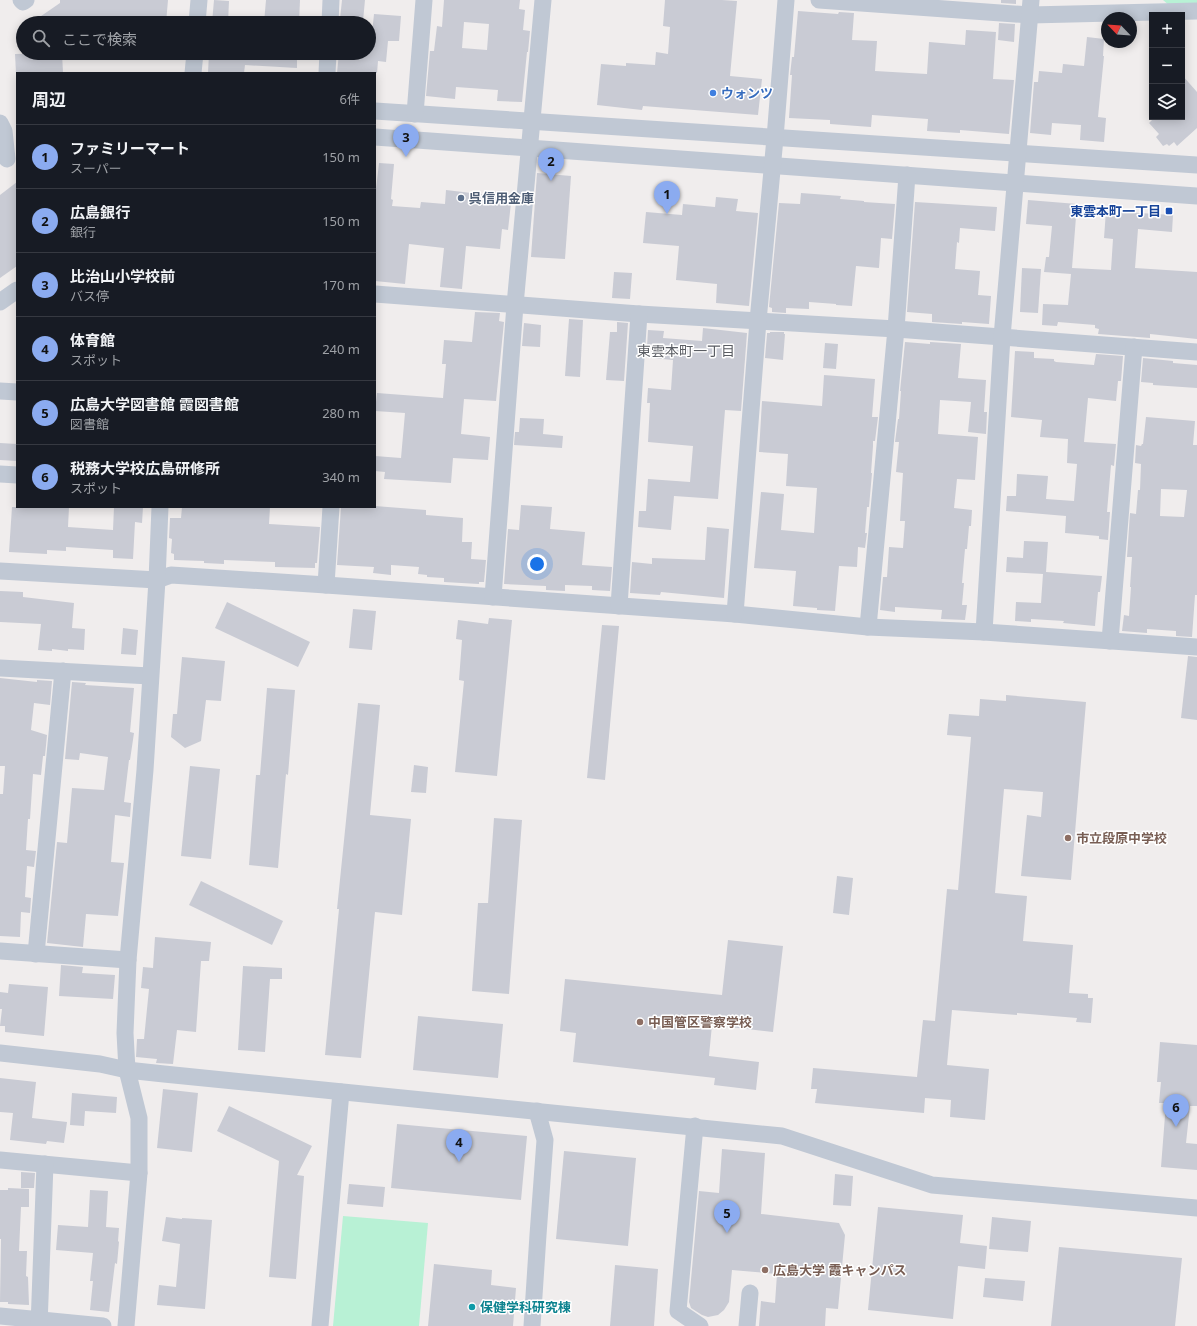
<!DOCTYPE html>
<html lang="ja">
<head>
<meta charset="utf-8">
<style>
	body { margin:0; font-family:"Noto Sans","Noto Sans JP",sans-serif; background:#20242c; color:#f1f3f6 }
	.controls { position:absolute; right:12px; top:12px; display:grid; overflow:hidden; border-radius:0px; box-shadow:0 2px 10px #0003 }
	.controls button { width:36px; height:36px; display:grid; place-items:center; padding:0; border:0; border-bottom:1px solid #363941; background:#171b24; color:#f1f3f6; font:20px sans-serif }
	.compass { position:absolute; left:1101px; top:12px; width:36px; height:36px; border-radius:50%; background:#171b24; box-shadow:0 2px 10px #0003; rotate:295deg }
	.you { position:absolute; left:537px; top:564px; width:14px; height:14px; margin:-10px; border:3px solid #fff; border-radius:50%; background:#1a73e8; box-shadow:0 0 0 6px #1a73e833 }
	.badge { display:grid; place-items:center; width:26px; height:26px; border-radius:50%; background:#8babf0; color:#111; font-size:13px; font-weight:700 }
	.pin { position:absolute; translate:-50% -33px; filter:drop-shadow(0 1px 2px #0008) }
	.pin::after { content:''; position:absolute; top:21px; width:14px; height:12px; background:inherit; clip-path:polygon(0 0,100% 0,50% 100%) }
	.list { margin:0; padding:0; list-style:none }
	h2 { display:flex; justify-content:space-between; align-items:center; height:52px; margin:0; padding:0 16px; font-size:17px }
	h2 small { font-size:13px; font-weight:400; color:#9ea1a6 }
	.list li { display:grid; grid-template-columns:26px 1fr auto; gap:12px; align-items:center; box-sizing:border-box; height:64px; padding:0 16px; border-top:1px solid #363941 }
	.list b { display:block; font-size:15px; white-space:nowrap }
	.list p { margin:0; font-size:13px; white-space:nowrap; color:#9ea1a6 }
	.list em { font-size:13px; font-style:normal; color:#9ea1a6 }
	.icon { flex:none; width:22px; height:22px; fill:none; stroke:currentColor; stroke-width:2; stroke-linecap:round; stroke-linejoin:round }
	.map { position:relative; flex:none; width:1197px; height:1326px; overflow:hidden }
	.search { position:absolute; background:#171b24; box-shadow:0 2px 10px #0003; left:16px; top:16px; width:360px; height:44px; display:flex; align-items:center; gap:10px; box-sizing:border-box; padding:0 14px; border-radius:22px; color:#9ea1a6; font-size:15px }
	.panel { position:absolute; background:#171b24; box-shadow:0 2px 10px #0003; left:16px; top:72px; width:360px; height:436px; border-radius:0px }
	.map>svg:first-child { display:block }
	.green { fill:#b8f1d5 }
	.building { fill:#c9cbd4; fill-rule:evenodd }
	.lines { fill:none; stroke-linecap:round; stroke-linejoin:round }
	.minor { stroke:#c0c8d4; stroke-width:17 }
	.shop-dot { fill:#3f7fe0; stroke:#fff; stroke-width:1.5 }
	.service-dot { fill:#5c6f8a; stroke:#fff; stroke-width:1.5 }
	.transit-dot { fill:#1a4fb4; stroke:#fff; stroke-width:1.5 }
	.education-dot { fill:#8d6e63; stroke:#fff; stroke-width:1.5 }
	.culture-dot { fill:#0f9aa8; stroke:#fff; stroke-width:1.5 }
	.labels { text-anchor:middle; stroke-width:3; stroke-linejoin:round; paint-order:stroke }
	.shop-label { font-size:13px; font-weight:bold; fill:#366cbe; stroke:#fff; text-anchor:start }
	.service-label { font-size:13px; font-weight:bold; fill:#4e5e75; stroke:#fff; text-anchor:start }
	.transit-label { font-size:13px; font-weight:bold; fill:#164399; stroke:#fff; text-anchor:end }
	.education-label { font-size:13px; font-weight:bold; fill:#785e54; stroke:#fff; text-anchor:start }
	.culture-label { font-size:13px; font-weight:bold; fill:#0d838f; stroke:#fff; text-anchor:start }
	.neighbourhood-label { font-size:14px; fill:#5a5d63; stroke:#fff }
</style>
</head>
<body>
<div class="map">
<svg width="1197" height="1326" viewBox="0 0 1197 1326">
	<rect width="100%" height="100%" fill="#f0eded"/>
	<g class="green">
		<path d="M1163 0H1197V4L1170 6Z"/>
		<path d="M343 1216 428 1223 419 1326H333Z"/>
	</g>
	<g class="building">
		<path d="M60 0H168L166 23H31L60 3Z"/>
		<path d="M214 0 229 1 228 23H212Z"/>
		<path d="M266 0H300L299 23H264Z"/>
		<path d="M342 0H365L363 21 340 19Z"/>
		<path d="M444 0H520L519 9 525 10 523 30 530 31 528 52H527L522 102 497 101 498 90 456 87 455 99 426 96 430 51H434L437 26 442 27ZM464 22 489 24 487 50 462 48Z"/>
		<path d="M665 0H722L737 1 730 76 762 79 758 115 643 106 642 110 597 105 601 64 626 66V63L655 65 656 52 668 54 670 27 663 26Z"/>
		<path d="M1001 0H1016V4L1001 3Z"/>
		<path d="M798 11 838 14 839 12 854 13 852 40 877 41 875 71 927 74 929 42 965 45 966 30 996 32 993 79 1014 80 1009 134 960 130V133L927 131 928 119 872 115 871 127 830 124V120L789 118 792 75H790L792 57H794Z"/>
		<path d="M374 14 401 16 399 41H388L386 62 378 61 377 73H337L339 53H370Z"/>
		<path d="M999 23 1015 24 1014 42 998 40Z"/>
		<path d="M1087 37 1104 39 1103 56H1104L1098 117 1106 118 1104 142 1080 140 1081 125 1052 123 1051 135 1030 133 1034 82H1038L1039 71 1062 73 1063 64 1084 66Z"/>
		<path d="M62 53 63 73H16L15 54Z"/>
		<path d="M209 53H297V68L245 65 244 73H208Z"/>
		<path d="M1182 75 1197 92V128L1177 146 1174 142 1169 146 1167 144 1163 146 1156 137 1159 134 1149 123 1155 117H1182Z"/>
		<path d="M379 163 394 164 391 199 393 200 392 206 420 208 421 202 445 204 446 190 488 195 489 191 512 194 508 230 502 229 500 249 466 246 462 289 440 287 444 248 409 244 405 284 375 281V198Z"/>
		<path d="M537 173 571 176 565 259 531 257Z"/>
		<path d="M17 182V266L0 278V195Z"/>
		<path d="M801 193 841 196 840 199 864 201V202L895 204 892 239 881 238 879 268 856 266 852 306 836 305V304L809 302V309L786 308V313L772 312V308L769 307 779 203 800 204Z"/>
		<path d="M716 197 738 199 736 211 758 213 749 306 716 303 717 284 676 280 679 246 643 243 646 212 682 215 683 204 715 207Z"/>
		<path d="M1028 200 1077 204 1072 268 1111 270 1113 239 1104 238 1106 211 1173 215 1172 232 1138 229 1135 268 1197 272V339L1150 334V338L1098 334 1099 329 1095 328V325L1058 322 1057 326 1042 325 1043 304 1068 305 1071 274 1044 272 1046 257H1049L1052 226 1026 224Z"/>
		<path d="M915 202 997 207 995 231 960 228 959 243 957 242 955 269 980 271 978 295 991 296 989 324 962 322V324L932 322V314L907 312Z"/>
		<path d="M1022 268 1041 269 1038 313 1020 312Z"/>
		<path d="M614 272 632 273 630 299 612 298Z"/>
		<path d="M475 312 500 313 499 321 504 322 496 401 464 399 461 434 490 437 488 460 453 458 451 483 384 479 385 472 375 471V456L401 458 405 413 375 411 377 393 443 398 446 364H442L444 340 472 342Z"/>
		<path d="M569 319 583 320 580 377 565 376Z"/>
		<path d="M617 322 628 323 624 381 606 380 610 332H617Z"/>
		<path d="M524 323 541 325 540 347 522 346Z"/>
		<path d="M703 328 747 333 741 411 725 410 718 499 674 496 671 530 638 527 639 511H646L648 479 690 482 693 446 648 442 650 403H647L648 388 671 390 673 360 651 358 652 348 647 347 648 330 664 331 663 338 702 341Z"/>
		<path d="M770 332H784V334H785L783 360 765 358 767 334V333H770Z"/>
		<path d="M905 342 930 344V342L961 344 958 378 986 380 984 412H987L986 434 968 432 971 402 940 400 938 434 978 437 975 480 957 479 954 508 972 510 971 526H969L967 549H965L962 583H964L962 605H967L965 620 941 619 942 610 895 607V612L880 610 883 577H887L889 547 903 548 905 521H900L903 473 896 472 899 442H895L898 419H899L901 391H900Z"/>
		<path d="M825 343 838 344 836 369 823 368Z"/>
		<path d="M1015 351 1034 352V358L1054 359V361L1056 362 1094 365 1096 354 1123 356 1121 381H1118L1116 401 1088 398 1084 442 1116 444 1114 466 1111 465 1107 512H1110L1108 540 1099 539V536L1065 533 1066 516 1006 511 1007 496H1016L1017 474 1048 476 1046 499 1074 501 1077 464 1067 463 1068 439 1040 437 1042 420 1011 417Z"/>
		<path d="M1143 358 1173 361V363L1197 365V388L1153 385V383L1141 382Z"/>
		<path d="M824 375 875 379 872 417H878L875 441H873V446L871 473H872L869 507H867L865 533H867L865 548 858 547 857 567 839 566 835 611 817 610V608L793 606 796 571 754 568 761 492 784 494 781 530 814 533 817 488 786 486 788 454 759 452 762 401 822 406Z"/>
		<path d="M1146 417 1195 421 1193 445H1197V595H1195L1192 637 1176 636V631L1147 629V633L1122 631 1124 615 1129 616 1131 587H1130L1132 557H1127L1130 513 1136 514 1138 490H1140L1141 464 1135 463 1136 445 1141 446 1142 444H1143ZM1161 489 1187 490 1184 517 1160 516Z"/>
		<path d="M520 418 544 419 543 434 563 436 562 448 514 445 515 432H519Z"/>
		<path d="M0 443 17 444V461L0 460Z"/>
		<path d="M521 505 552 507 550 529 585 532 582 565 612 567 610 591 592 590V586L565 585V591L546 590V586L504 584 508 529 519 530Z"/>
		<path d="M375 506 426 510V515L463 518 462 542H472L471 559 486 560 484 582H479V584L444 582V578L427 577V575L418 574 419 567 391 565V575L373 573 374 567 337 565 341 507Z"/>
		<path d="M12 507H69L68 527 113 530 114 507H143L142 523 135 522 133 559 113 558V550L66 547V551L47 550V554L9 552Z"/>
		<path d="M182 507H270L269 524 320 527 317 563H315V568L275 567V562L224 560V564L204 563V561L174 560V554L171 553 172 539 169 538 170 518H181Z"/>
		<path d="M707 527 729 529 724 598 661 592 660 595 630 593 632 562 652 564V558L705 560Z"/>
		<path d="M1024 541 1048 542 1046 572 1102 576 1100 592H1098L1095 626 1063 623 1064 621 1031 619V622L1015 621 1016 602 1041 603 1043 574 1006 572 1007 557 1023 558Z"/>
		<path d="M0 591 23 592V597L74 603 72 628 85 629 84 650 68 649V651L52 649V651L38 650 41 624 0 622Z"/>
		<path d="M227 602 310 642 298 667 215 628Z"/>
		<path d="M353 609 376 611 372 650 349 648Z"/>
		<path d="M489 618 512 620 497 776 455 772 464 681 459 680 462 640 456 639 458 620 488 624Z"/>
		<path d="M602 625 619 626 605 780 587 778Z"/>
		<path d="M123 628 138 630 136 655 121 654Z"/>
		<path d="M1188 656 1197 657V720L1181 718Z"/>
		<path d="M182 657 225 661 221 701 206 700 201 741 185 748 171 737 173 714H177Z"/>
		<path d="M0 678 37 682V680L52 681 50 705 34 703 31 730 47 735 45 756H43L41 775 33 774 30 819H28L26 850 36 851 34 867 27 866 25 897 31 898 30 913 21 912 20 937 0 936V794H3L5 766H0Z"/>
		<path d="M72 682 86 683 85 685 134 688 130 732 134 733 130 760H129L124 802 131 803 130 817 115 815 111 862 124 863 118 916 86 914 83 947 47 943 57 842 67 843 72 788 104 790 108 757 80 753 79 760 65 759Z"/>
		<path d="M267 688 295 690 288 775 286 774 278 868 249 865 256 775H260Z"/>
		<path d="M1006 695 1086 702 1071 880 1021 876 1027 815 1041 817 1043 792 1004 789 995 893 1027 896 1023 941 1073 945 1069 993 1088 994V998H1093L1091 1023 1076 1022 1077 1018 1017 1013V1015L952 1010 947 1065 989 1069 985 1120 950 1117 951 1100 925 1098 924 1113 815 1103 817 1089H811L813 1068 917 1077 923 1020 935 1021 947 889 958 890 971 737 947 735 949 714 979 716 980 699 1006 701Z"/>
		<path d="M358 703 380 705 370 815 411 819 402 915 375 912 361 1058 325 1055 339 909H337Z"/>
		<path d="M414 765 428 767 426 793 411 792Z"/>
		<path d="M190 766 220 769 211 859 181 856Z"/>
		<path d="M494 818 522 820 509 994 472 991 478 903H488Z"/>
		<path d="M837 876 853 878 849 915 833 913Z"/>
		<path d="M201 881 283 921 272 945 189 905Z"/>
		<path d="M155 937 211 942 209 961H201L196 1032 177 1030 173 1064 156 1063 157 1059 136 1057 137 1039H144L149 989 141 988 143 967 153 968Z"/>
		<path d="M728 940 783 946 773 1032 712 1025 709 1056 759 1062 756 1090 714 1085 715 1078 573 1062 576 1033 560 1031 565 979 722 995Z"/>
		<path d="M61 965 83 967 82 973 115 975 113 999 59 996Z"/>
		<path d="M243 966 282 968V979H270L265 1052 238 1050Z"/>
		<path d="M9 984 48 987 44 1036 5 1032V1026H0L2 1009H0V992L8 993Z"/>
		<path d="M418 1016 503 1024 498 1078 413 1070Z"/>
		<path d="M1160 1042 1197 1045V1106H1190L1186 1143 1197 1144V1170L1161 1167 1166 1103H1159L1161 1082H1157Z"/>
		<path d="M0 1078 36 1082 32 1118 67 1122 64 1143 47 1141 46 1144 10 1140 13 1113 0 1112Z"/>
		<path d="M163 1089 198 1093 192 1152 157 1148Z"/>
		<path d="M72 1093 117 1097 116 1113 85 1111 84 1126 70 1125Z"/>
		<path d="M229 1106 312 1146 297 1175 304 1176 296 1279 269 1277 279 1161 217 1131Z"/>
		<path d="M397 1124 527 1136 521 1200 391 1188Z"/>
		<path d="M722 1149 765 1153 761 1214 839 1223 845 1235 838 1309 826 1308 825 1326H759L761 1301 775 1303 777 1274 732 1270 729 1302 724 1310 718 1315 708 1317 702 1315 691 1308 689 1302 699 1191 719 1193Z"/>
		<path d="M564 1151 636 1158 628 1246 556 1239Z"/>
		<path d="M21 1172 35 1173 34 1188H21Z"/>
		<path d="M835 1174 853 1176 851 1206 833 1205Z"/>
		<path d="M349 1184 385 1187 383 1207 347 1204Z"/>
		<path d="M8 1188 29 1189V1207H21L19 1251H27L26 1276 28 1277 29 1305 8 1304V1302H0L1 1239H0V1190H8Z"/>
		<path d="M90 1190 108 1191 106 1227 119 1228 118 1241 119 1242 117 1264 115 1263 109 1312 90 1310 93 1281H90L93 1253 56 1250 58 1225 88 1227Z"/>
		<path d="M878 1207 963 1215 960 1243 987 1246 985 1269 958 1266 953 1319 868 1310Z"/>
		<path d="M166 1217 182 1219V1218L212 1220 205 1309 157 1305 159 1285 176 1287 180 1244 162 1241Z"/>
		<path d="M992 1217 1031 1221 1028 1252 989 1249Z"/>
		<path d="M1059 1247 1182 1258 1175 1326H1051Z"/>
		<path d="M434 1264 492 1270 491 1285 516 1288 513 1326H428Z"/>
		<path d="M615 1265 658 1269 654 1326H610Z"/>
		<path d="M985 1278 1025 1281 1023 1301 983 1297Z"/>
	</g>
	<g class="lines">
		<g class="minor">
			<path d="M21 0 23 2 26 0"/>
			<path d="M819 0 1030 15 1197 11"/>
			<path d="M197 23 199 0"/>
			<path d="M330 23 331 0"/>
			<path d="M193 73 195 53"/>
			<path d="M327 73 328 53"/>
			<path d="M375 111 1197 165"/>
			<path d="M415 114 424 0"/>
			<path d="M0 123 4 131 7 159"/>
			<path d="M375 137 1197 196"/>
			<path d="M375 294 639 314 896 329 1197 352"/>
			<path d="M0 302 17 290"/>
			<path d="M0 391 17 392"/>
			<path d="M0 474 17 475"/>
			<path d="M0 571 157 580 171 575 326 585 735 614 868 627 984 632 1197 647"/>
			<path d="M326 585 331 507"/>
			<path d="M493 597 515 305 543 0"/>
			<path d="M619 606 639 314"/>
			<path d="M735 614 758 321 775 138 786 0"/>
			<path d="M868 627 896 329 907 175"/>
			<path d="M984 632 1002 337 1031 0"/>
			<path d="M1110 641 1134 347"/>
			<path d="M0 668 150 676"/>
			<path d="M0 951 128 960"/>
			<path d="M36 954 63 671"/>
			<path d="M0 1053 100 1064 127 1070 164 1074 782 1136 932 1185 1197 1208"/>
			<path d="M695 1126 678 1311 700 1326"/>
			<path d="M0 1160 139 1173"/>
			<path d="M0 1316 103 1326"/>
			<path d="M39 1326 45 1164"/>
			<path d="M126 1326 139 1173V1118L127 1070 125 1033 128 960 145 770 157 580 160 507"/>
			<path d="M320 1326 341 1092"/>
			<path d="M532 1326 538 1235 545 1140 537 1111"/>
			<path d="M747 1326 750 1293"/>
		</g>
	</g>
	<circle class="shop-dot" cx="713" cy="93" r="4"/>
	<circle class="service-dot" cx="461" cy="198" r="4"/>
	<rect class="transit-dot" x="1165" y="207" width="8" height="8" rx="2"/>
	<g class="education-dot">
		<circle cx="1068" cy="838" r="4"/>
		<circle cx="640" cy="1022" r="4"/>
		<circle cx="765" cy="1270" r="4"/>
	</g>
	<circle class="culture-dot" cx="472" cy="1307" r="4"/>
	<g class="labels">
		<g class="shop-label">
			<text x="721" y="98">ウォンツ</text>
		</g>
		<g class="service-label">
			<text x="469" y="203">呉信用金庫</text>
		</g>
		<g class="transit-label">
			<text x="1161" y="216">東雲本町一丁目</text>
		</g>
		<g class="education-label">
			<text x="1076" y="843">市立段原中学校</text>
			<text x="648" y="1027">中国管区警察学校</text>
			<text x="773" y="1275">広島大学 霞キャンパス</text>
		</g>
		<g class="culture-label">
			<text x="480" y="1312">保健学科研究棟</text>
		</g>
		<g class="neighbourhood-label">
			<text x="686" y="356">東雲本町一丁目</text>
		</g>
	</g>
</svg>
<div class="controls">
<button>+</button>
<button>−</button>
<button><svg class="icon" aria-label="layers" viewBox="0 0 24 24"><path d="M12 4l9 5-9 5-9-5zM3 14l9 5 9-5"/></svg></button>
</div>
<svg class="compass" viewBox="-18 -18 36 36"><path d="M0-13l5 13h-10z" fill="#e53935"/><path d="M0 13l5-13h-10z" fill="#9ea1a6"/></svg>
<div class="you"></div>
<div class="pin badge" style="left:667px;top:214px">1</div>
<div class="pin badge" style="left:551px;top:181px">2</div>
<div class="pin badge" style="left:406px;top:157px">3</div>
<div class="pin badge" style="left:459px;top:1162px">4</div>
<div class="pin badge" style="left:727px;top:1233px">5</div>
<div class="pin badge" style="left:1176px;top:1127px">6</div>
<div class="search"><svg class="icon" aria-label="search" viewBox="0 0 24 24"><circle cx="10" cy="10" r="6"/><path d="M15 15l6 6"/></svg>ここで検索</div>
<section class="panel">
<h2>周辺<small>6件</small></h2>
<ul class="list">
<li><span class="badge">1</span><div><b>ファミリーマート</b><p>スーパー</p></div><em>150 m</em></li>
<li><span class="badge">2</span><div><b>広島銀行</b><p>銀行</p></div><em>150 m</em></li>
<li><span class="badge">3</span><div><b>比治山小学校前</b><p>バス停</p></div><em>170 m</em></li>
<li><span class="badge">4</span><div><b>体育館</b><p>スポット</p></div><em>240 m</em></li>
<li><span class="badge">5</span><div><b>広島大学図書館 霞図書館</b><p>図書館</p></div><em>280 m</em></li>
<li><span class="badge">6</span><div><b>税務大学校広島研修所</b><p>スポット</p></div><em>340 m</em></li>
</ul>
</section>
</div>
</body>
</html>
